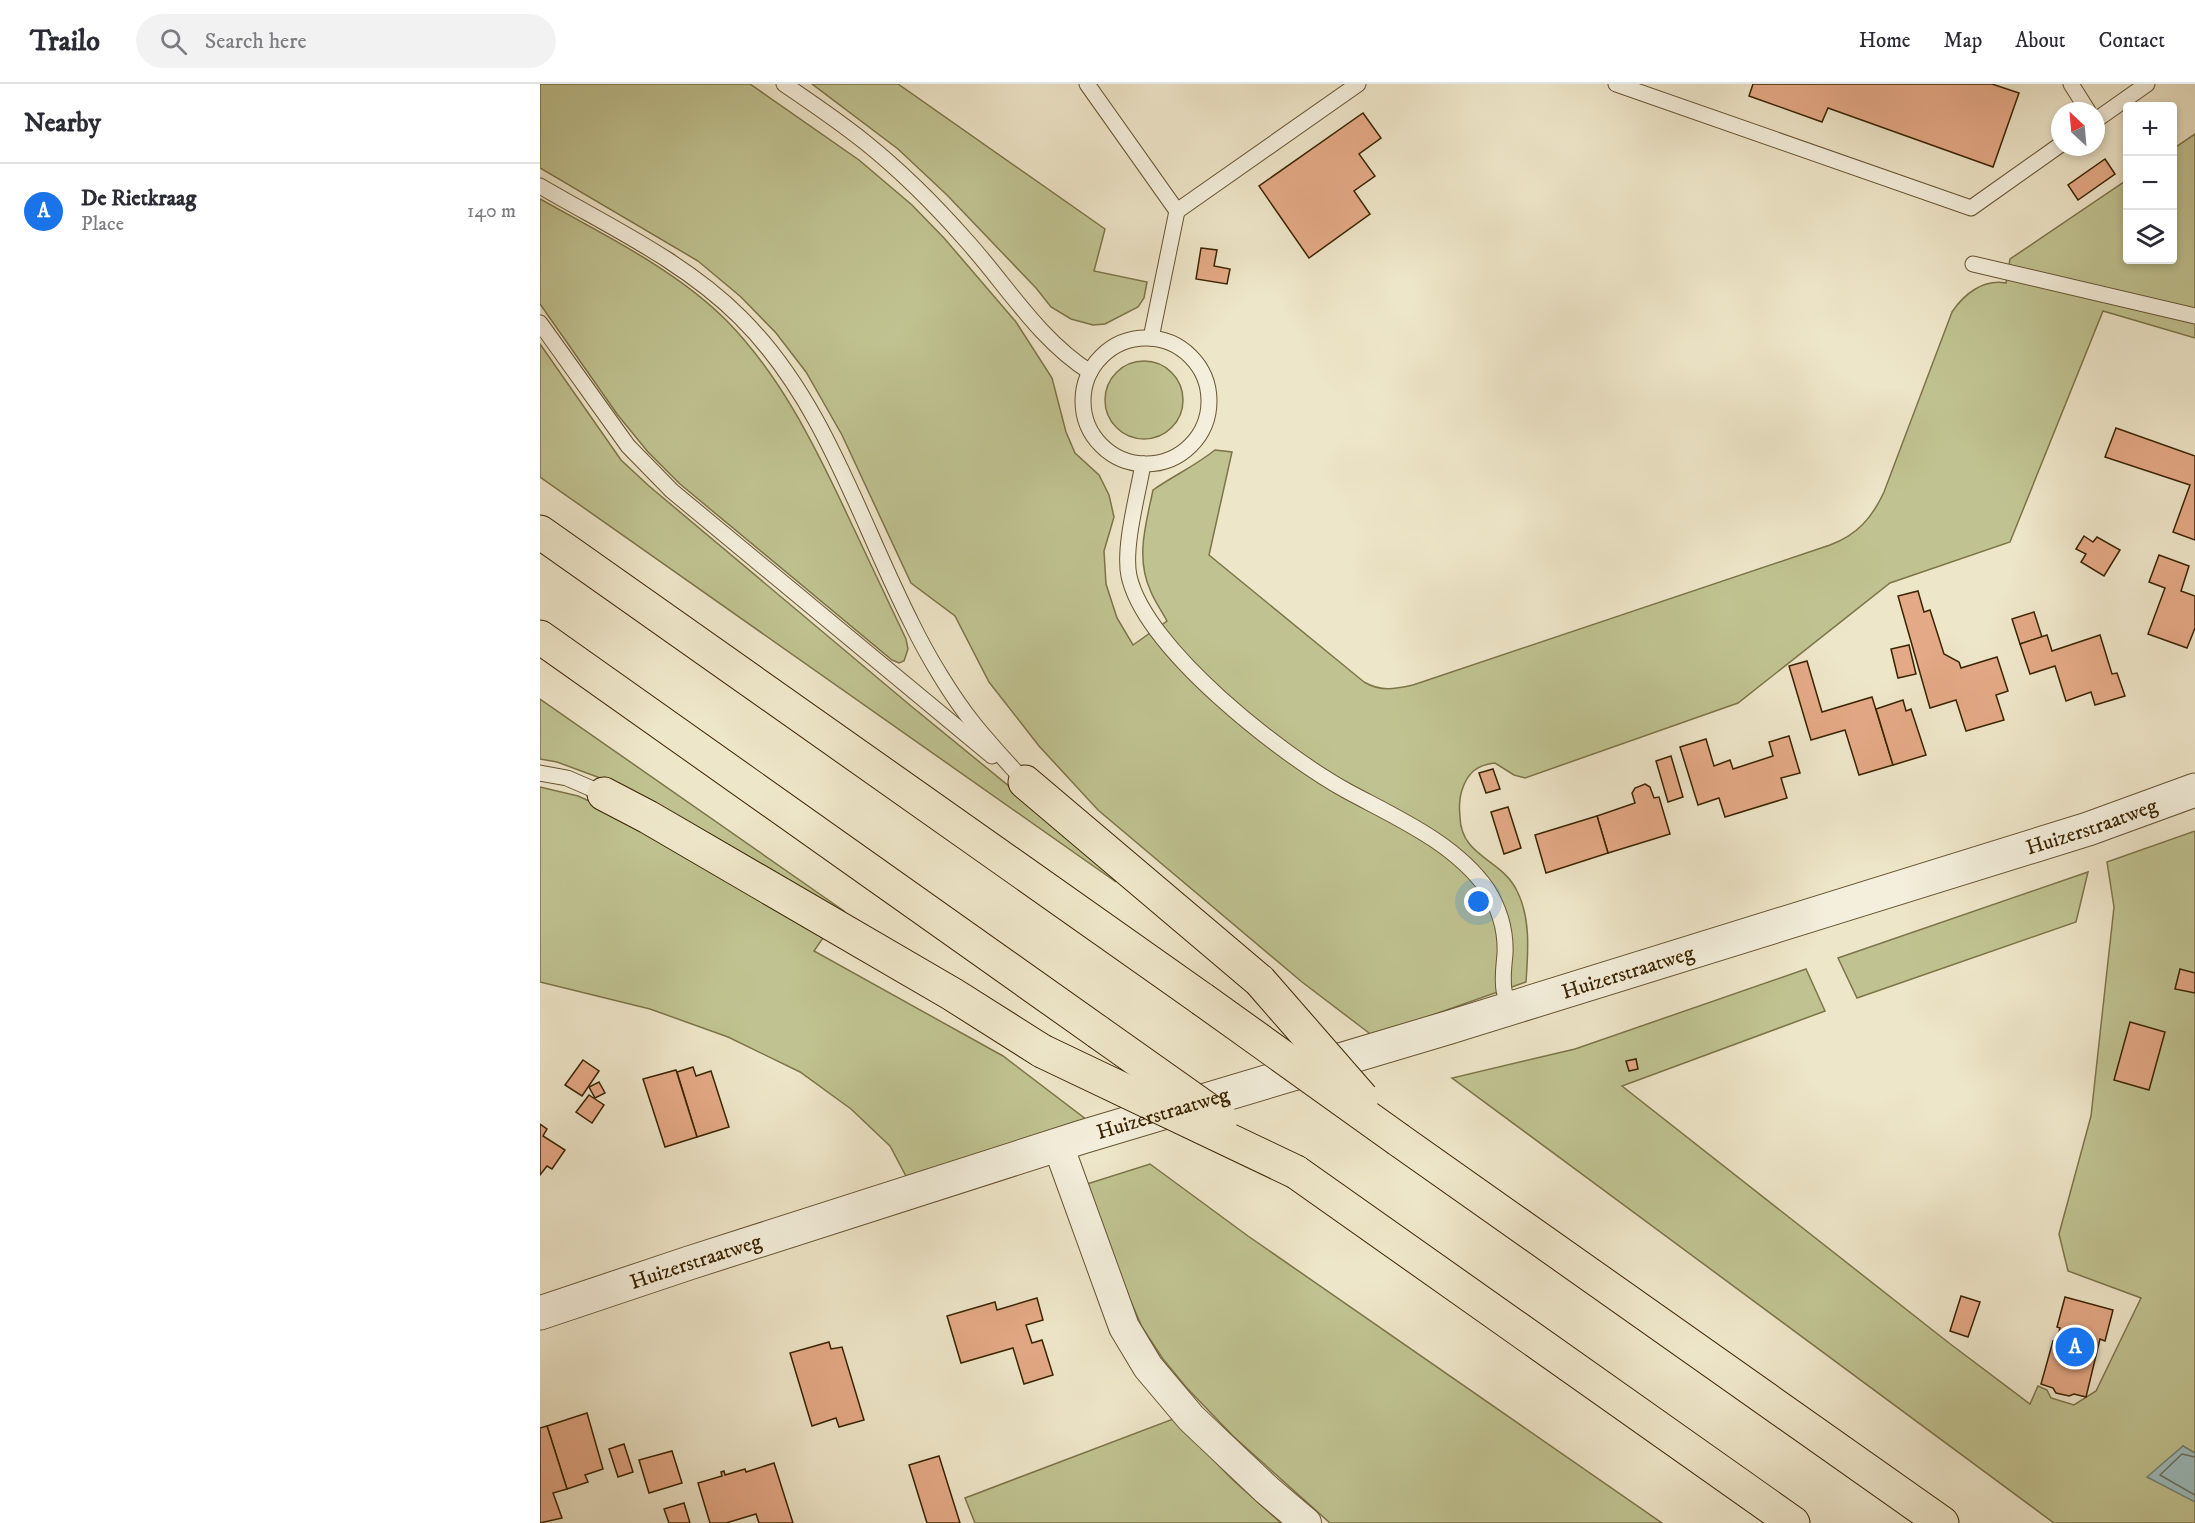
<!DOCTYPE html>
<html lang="en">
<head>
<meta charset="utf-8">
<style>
	body { margin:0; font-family:"IM FELL DW Pica",serif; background:#f2f2f3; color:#2b2b33 }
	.controls { position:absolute; right:18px; top:18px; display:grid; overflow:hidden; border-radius:6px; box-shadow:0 3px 9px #0003 }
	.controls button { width:54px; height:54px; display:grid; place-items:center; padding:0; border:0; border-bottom:2px solid #e1e1e2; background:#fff; color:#2b2b33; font:30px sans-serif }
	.compass { position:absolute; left:1511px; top:18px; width:54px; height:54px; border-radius:50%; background:#fff; box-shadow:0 3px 9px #0003; rotate:334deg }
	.you { position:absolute; left:939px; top:818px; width:21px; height:21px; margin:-15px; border:4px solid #fff; border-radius:50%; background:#1a73e8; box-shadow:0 0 0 9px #1a73e833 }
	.badge { display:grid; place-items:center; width:39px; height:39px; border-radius:50%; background:#1a73e8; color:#fff; font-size:20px; font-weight:700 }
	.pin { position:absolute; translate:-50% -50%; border:3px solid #fff; box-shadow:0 2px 6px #0006 }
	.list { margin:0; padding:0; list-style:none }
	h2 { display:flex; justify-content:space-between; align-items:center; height:78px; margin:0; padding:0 24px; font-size:26px }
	h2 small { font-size:20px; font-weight:400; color:#7c7c81 }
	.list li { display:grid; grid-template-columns:39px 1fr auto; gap:18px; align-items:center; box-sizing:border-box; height:96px; padding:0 24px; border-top:2px solid #e1e1e2 }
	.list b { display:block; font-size:22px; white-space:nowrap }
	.list p { margin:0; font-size:20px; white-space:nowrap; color:#7c7c81 }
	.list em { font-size:20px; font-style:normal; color:#7c7c81 }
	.icon { flex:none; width:33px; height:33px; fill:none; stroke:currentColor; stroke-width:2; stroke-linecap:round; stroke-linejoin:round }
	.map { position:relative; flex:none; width:1655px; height:1439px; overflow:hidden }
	header { display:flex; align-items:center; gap:36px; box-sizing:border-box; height:84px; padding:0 30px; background:#fff; border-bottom:2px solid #e1e1e2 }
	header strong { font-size:28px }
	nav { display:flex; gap:33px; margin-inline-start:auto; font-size:21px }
	.search { width:420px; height:54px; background:#f2f2f3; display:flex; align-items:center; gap:15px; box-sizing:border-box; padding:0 21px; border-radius:33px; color:#7c7c81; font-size:22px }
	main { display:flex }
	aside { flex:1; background:#fff }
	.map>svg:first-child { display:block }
	.green { fill:#c0c391; stroke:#7d7448; stroke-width:1.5 }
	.water { fill:#9cbdbf; stroke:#758073; stroke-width:1.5 }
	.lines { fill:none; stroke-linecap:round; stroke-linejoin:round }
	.shore { stroke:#6b7060; stroke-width:1.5 }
	.building { fill:#e4a986; stroke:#3a2400; stroke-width:1.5 }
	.service-casing { stroke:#675432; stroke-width:17 }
	.minor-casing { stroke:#675432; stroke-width:32 }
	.tertiary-casing { stroke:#675432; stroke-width:35 }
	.motorway-casing { stroke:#3a2400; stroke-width:35 }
	.service { stroke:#f4efdc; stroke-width:15 }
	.minor { stroke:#f4efdc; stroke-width:30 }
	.tertiary { stroke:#f4efdc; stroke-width:33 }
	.motorway { stroke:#eee6c9; stroke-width:33 }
	.motorway-bridge-casing { stroke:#3a2400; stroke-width:35; stroke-linecap:butt }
	.motorway-bridge { stroke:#eee6c9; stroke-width:33 }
	.labels { text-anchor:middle; stroke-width:4.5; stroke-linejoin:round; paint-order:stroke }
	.street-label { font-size:21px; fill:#3a2400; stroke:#f4efdc }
</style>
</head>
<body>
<header>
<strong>Trailo</strong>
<div class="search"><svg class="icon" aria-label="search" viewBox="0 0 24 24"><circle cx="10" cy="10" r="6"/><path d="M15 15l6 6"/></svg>Search here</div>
<nav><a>Home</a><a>Map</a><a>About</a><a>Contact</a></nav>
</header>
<main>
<aside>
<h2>Nearby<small></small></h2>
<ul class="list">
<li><span class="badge">A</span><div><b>De Rietkraag</b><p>Place</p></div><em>140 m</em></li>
</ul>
</aside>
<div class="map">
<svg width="1655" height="1439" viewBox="0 0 1655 1439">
	<rect width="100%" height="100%" fill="#eee6c9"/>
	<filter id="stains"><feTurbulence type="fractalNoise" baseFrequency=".00333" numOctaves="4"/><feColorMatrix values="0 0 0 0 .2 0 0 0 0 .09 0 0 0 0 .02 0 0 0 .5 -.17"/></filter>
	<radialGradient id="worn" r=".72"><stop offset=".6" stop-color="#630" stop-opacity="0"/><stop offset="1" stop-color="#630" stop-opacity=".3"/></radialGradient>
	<g class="green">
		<path d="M0 0H210L319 76 372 121 404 154 476 238 512 294 526 348 535 369 559 391 569 411 574 433 564 467 566 500 577 534 593 561 627 537C622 527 615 518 611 508 595 474 606 440 613 406 633 392 655 382 675 366L692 368 669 471 824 598C841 608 855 605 873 601L1290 461C1317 451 1332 434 1344 408L1412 228C1424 210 1443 195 1466 199L1470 175 1587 96 1588 176H1632L1633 65 1655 50V254L1563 227 1470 458 1350 499 1198 619 985 694 974 691 955 679C937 681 928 688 922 706 919 715 919 723 920 733 921 773 962 775 977 807 991 834 988 869 986 898L833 952 762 898 558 726 499 662 449 598 415 532 371 499 302 351 266 288 236 249 201 213 158 177 0 84Z"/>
		<path d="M272 0H358L565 145 554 187 607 198 604 214 598 223 565 240 553 241 531 235 511 223 496 204 407 111 358 65Z"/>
		<path d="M0 115C62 150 135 185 186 236 240 291 274 360 306 428 326 470 346 513 366 555L368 565 364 577 359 579 352 576 140 400 108 368 77 330 0 220Z"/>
		<path d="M0 260 81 376 109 402 371 622 563 779 576 798 0 393Z"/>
		<circle cx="604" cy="316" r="39"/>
		<path d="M0 615 304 827 314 840 71 698 17 678 0 675Z"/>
		<path d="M0 703 38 712 58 721 226 818 283 854 274 867 463 972 547 1036 366 1092 350 1062 311 1025 260 988 188 953 110 925 0 898Z"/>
		<path d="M1655 747V1369L1643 1362 1651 1415 1655 1418V1439H1514L912 994 1035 965 1266 885 1285 927 1082 1002 1409 1259 1490 1320 1498 1302 1507 1306 1511 1314 1534 1321 1556 1307 1601 1214 1528 1187 1519 1150 1551 1032 1574 823 1567 778Z"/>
		<path d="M1548 788 1536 838 1317 914 1298 874Z"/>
		<path d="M610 1080 708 1152 1122 1439H790L693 1352 646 1303 623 1275 602 1243 571 1172 547 1100Z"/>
		<path d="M633 1335 693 1396 741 1439H435L425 1414Z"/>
	</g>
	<path class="water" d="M1643 1362 1655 1369V1418L1607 1393Z"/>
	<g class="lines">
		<path class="shore" d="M1655 1373 1642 1370 1620 1391 1655 1411"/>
	</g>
	<g class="building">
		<path d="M1213 0H1452L1479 9 1453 83 1288 24 1282 38 1209 12Z"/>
		<path d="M823 29 841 54 819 70 835 92 814 107 830 130 769 174 719 102Z"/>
		<path d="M1565 75 1575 90 1538 116 1528 101Z"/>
		<path d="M661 164 677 166 674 182 690 185 687 200 656 195Z"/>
		<path d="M1576 344 1655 372V456L1633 448 1650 401 1565 373Z"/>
		<path d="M1544 452 1553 458 1557 453 1580 466 1564 492 1541 478 1546 470 1536 465Z"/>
		<path d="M1619 471 1649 482 1641 507 1655 512V544L1647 564 1608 550 1625 504 1609 498Z"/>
		<path d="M1378 507 1384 528 1390 526 1404 570 1419 578 1421 584 1457 573 1468 607 1456 611 1464 636 1426 647 1416 616 1390 624 1358 512Z"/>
		<path d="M1494 528 1502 553 1480 560 1472 535Z"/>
		<path d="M1507 551 1512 567 1560 551 1572 590 1577 589 1585 612 1555 621 1551 608 1526 617 1515 582 1490 590 1480 560Z"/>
		<path d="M1369 561 1376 590 1358 594 1351 565Z"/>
		<path d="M1267 577 1282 628 1332 613 1353 681 1319 691 1305 646 1271 656 1249 582Z"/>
		<path d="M1363 616 1366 627 1371 625 1386 671 1353 681 1336 625Z"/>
		<path d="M1249 652 1260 689 1241 694 1247 714 1185 733 1179 714 1158 721 1140 663 1166 655 1174 682 1190 676 1193 685 1233 672 1229 658Z"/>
		<path d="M1131 672 1143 713 1128 718 1116 677Z"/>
		<path d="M953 685 960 705 946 709 939 689Z"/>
		<path d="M1105 700 1110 703 1114 714 1119 713 1130 750 1068 769 1057 732 1095 719 1092 709 1095 704Z"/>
		<path d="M968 723 981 764 964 770 951 728Z"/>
		<path d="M1057 732 1068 769 1006 789 995 751Z"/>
		<path d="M1640 885 1655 889V909L1635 905Z"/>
		<path d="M1590 938 1625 948 1609 1006 1574 996Z"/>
		<path d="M1096 975 1098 985 1089 987 1086 977Z"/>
		<path d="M43 976 59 987 42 1012 25 1001Z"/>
		<path d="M153 983 156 992 171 987 189 1043 157 1053 137 988Z"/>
		<path d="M136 986 157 1053 125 1063 103 995Z"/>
		<path d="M59 998 65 1009 55 1014 49 1003Z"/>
		<path d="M49 1011 64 1021 52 1039 36 1028Z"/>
		<path d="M0 1040 7 1045 3 1052 25 1066 12 1085 7 1082 0 1091Z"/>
		<path d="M1421 1212 1440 1218 1428 1253 1410 1247Z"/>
		<path d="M1525 1213 1573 1226 1565 1257 1560 1255 1546 1313 1534 1310 1529 1312 1516 1309 1513 1304 1501 1300 1513 1257 1516 1258 1520 1244 1517 1243Z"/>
		<path d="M497 1214 503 1236 486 1241 492 1259 502 1256 513 1291 484 1300 473 1264 421 1279 407 1232 455 1218 457 1226Z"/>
		<path d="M289 1258 291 1265 302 1263 324 1336 299 1343 296 1334 272 1342 250 1269Z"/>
		<path d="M47 1329 63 1385 45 1391 48 1398 27 1405 7 1342Z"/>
		<path d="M7 1342 27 1405 13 1409 22 1434 0 1439V1344Z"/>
		<path d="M84 1360 93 1388 78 1393 69 1365Z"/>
		<path d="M132 1367 142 1399 109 1409 99 1376Z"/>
		<path d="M399 1372 420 1439H387L369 1381Z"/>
		<path d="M234 1379 253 1439H219L216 1430 186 1439H170L158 1399 182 1392 181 1388 184 1387 185 1391 205 1385 206 1388Z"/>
		<path d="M144 1419 150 1439H129L124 1425Z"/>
	</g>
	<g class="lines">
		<defs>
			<g id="service">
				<path d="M244 0C272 19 300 38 326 59 362 88 395 121 425 155 466 200 498 255 550 288"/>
				<path d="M547 0 637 127 818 0"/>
				<path d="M1076 0 1431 124 1520 61"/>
				<path d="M1531 0 1548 27"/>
				<path d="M1556 36 1607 0"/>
				<path d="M0 102C68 142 144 177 200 233 285 317 319 436 372 540 387 571 412 613 434 640 450 660 468 679 485 698"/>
				<path d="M1433 180 1655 232"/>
				<path d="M0 239 88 362 132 407 452 672"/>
				<circle cx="606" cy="317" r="63"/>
				<path d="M611 254 637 127"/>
				<path d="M603 380C598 410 583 463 589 492 605 565 743 672 807 707 855 733 915 759 947 805 959 824 966 847 965 870 964 881 962 894 964 906 965 911 968 917 970 923"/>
				<path d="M0 689 27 694 64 710"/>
			</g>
			<path id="minor" d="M518 1061 584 1243 608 1283 651 1334 727 1406 766 1439"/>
			<g id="tertiary">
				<path id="s1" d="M0 1229 149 1179 542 1053 907 944 1548 745 1655 706"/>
			</g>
			<g id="motorway">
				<path d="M0 448 662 915"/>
				<path d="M0 553 558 948"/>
				<path d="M485 698 720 897"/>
				<path d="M64 710 108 733 412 910 502 967"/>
				<path d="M859 1056 1402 1439"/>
				<path d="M756 1088 1253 1439"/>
			</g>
		</defs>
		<use href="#service" class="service-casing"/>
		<use href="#minor" class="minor-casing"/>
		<use href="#tertiary" class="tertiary-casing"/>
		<use href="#motorway" class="motorway-casing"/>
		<use href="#service" class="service"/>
		<use href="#minor" class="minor"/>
		<use href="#tertiary" class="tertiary"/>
		<use href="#motorway" class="motorway"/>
		<defs>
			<g id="motorway-bridge">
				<path d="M720 897 822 1014"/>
				<path d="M662 915 859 1056"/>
				<path d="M558 948 681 1035"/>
				<path d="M502 967 756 1088"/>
			</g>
		</defs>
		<use href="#motorway-bridge" class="motorway-bridge-casing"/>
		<use href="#motorway-bridge" class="motorway-bridge"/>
	</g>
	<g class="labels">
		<g class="street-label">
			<text dy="7" stroke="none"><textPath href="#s1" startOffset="1626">Huizerstraatweg</textPath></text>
			<text dy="7" stroke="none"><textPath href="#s1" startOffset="1140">Huizerstraatweg</textPath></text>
			<text dy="7" stroke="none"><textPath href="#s1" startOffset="654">Huizerstraatweg</textPath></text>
			<text dy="7" stroke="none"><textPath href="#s1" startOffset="164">Huizerstraatweg</textPath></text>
		</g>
	</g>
	<rect width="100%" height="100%" filter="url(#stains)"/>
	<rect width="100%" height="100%" fill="url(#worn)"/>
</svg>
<div class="controls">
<button>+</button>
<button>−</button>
<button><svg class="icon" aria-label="layers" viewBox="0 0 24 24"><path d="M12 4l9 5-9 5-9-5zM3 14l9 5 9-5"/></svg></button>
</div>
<svg class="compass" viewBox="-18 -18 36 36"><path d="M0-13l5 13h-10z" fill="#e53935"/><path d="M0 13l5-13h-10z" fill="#7c7c81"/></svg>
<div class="you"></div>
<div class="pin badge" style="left:1535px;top:1263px">A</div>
</div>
</main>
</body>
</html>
